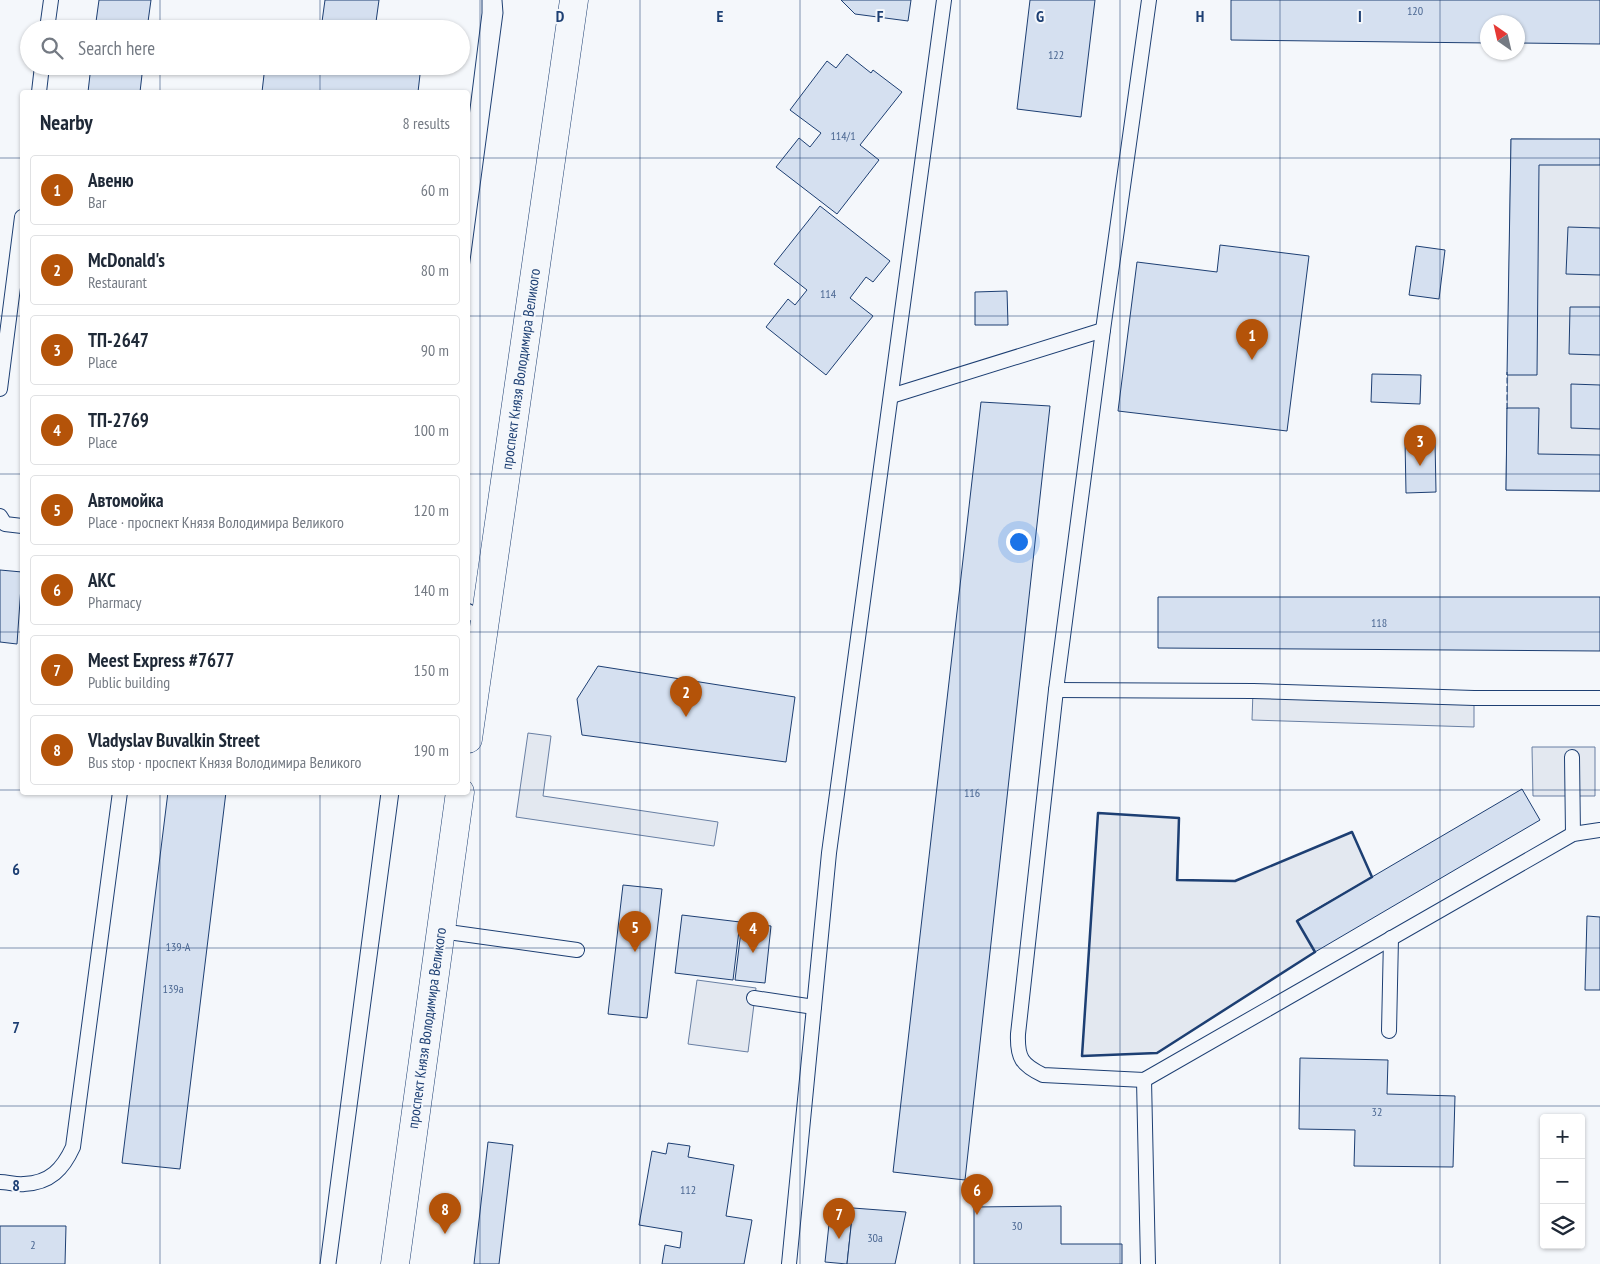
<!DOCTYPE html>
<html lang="en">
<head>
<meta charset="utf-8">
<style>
	body { margin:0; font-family:"PT Sans Narrow",sans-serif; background:#f2f2f3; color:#1f2937 }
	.controls { position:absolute; right:15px; bottom:15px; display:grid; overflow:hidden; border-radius:5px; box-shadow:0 1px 4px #0004 }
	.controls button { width:45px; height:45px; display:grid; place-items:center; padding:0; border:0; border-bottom:1px solid #e0e1e3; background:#fff; color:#1f2937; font:25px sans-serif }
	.compass { position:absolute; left:1480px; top:15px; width:45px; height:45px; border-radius:50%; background:#fff; box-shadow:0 1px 4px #0004; rotate:326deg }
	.you { position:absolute; left:1018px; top:541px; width:18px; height:18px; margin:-12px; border:4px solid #fff; border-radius:50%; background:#1a73e8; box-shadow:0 0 0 8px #1a73e833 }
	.badge { display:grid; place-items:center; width:32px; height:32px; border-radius:50%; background:#b45309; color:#fff; font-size:16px; font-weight:700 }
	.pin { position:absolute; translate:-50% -41px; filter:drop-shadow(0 1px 2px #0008) }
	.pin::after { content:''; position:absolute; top:26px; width:18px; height:15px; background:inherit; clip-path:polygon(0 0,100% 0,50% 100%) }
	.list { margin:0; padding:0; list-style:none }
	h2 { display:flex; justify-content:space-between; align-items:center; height:65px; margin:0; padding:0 20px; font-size:21px }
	h2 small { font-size:16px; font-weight:400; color:#747a83 }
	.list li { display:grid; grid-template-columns:32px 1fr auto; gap:15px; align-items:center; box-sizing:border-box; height:70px; margin:0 10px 10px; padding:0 10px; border:1px solid #e0e1e3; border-radius:5px }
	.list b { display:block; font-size:19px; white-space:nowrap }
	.list p { margin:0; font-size:16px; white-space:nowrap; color:#747a83 }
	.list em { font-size:16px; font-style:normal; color:#747a83 }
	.icon { flex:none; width:28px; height:28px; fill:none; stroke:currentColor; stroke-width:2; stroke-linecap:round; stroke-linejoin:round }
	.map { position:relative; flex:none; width:1600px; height:1264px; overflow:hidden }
	.search { position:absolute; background:#fff; box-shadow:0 1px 4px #0004; left:20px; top:20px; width:450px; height:55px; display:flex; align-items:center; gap:12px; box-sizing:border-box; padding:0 18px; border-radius:28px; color:#747a83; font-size:19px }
	.panel { position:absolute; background:#fff; box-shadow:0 1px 4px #0004; left:20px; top:90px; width:450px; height:705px; border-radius:5px }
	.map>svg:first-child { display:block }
	.parking { fill:#e3e8f0; stroke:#687fa3 }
	.building { fill:#d5e0f0; stroke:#1d3f73 }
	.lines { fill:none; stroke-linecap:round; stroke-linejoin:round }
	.service-casing { stroke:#1d3f73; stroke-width:16 }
	.trunk-casing { stroke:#1d3f73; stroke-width:29 }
	.service { stroke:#f4f7fb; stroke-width:14 }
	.trunk { stroke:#f4f7fb; stroke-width:28 }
	.tram { stroke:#1d3f73; stroke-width:1 }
	.fence { stroke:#1d3f73; stroke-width:1; stroke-dasharray:6 2.5; stroke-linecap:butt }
	.wall { stroke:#1d3f73; stroke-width:2.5 }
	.grid { fill:none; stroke:#1d3f73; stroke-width:1; stroke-opacity:0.55 }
	.labels { text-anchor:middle; stroke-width:4; stroke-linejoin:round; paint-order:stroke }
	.number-label { font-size:12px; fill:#4b6792 }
	.street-label { font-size:15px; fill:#1d3f73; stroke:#f4f7fb }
	.grid-label { font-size:16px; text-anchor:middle; font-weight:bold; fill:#1d3f73; stroke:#f4f7fb; stroke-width:4; stroke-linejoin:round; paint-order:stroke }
</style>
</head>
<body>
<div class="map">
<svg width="1600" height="1264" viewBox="0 0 1600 1264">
	<rect width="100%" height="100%" fill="#f4f7fb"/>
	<g class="parking">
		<path d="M1511 139 1600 140V491L1506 490Z"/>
		<path d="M1253 691 1474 698V727L1252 720Z"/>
		<path d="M528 733 551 736 543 796 718 822 714 846 516 817Z"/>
		<path d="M1532 747H1595V796H1533Z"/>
		<path d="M1098 813 1179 818 1178 880 1235 881 1352 832 1372 877 1297 920 1315 952 1157 1053 1082 1056Z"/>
		<path d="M697 980 756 988 748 1052 688 1044Z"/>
	</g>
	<g class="building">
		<path d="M99 0H151L147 29H95Z"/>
		<path d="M325 0H379L375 29H321Z"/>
		<path d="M841 0H911L908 21 855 14Z"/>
		<path d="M1030 0H1095L1081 117 1017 109Z"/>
		<path d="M1231 0H1600V44L1518 43V22H1488V43L1231 40Z"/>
		<path d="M847 54 871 73 873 70 902 92 860 145 879 160 837 214 776 167 799 138 810 147 821 133 790 110 827 61 836 68Z"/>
		<path d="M91 66H143L140 92H88Z"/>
		<path d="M265 66H421L418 92H262Z"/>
		<path d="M1511 139H1600V165H1539L1537 375H1507Z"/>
		<path d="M820 206 890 261 873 282 866 277 850 298 873 316 826 375 766 327 788 299 795 305 807 290 774 264Z"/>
		<path d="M1568 227 1600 228V275L1566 274Z"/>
		<path d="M1220 245 1309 256 1287 431 1118 411 1137 262 1217 272Z"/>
		<path d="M1416 246 1445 250 1439 299 1409 295Z"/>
		<path d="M1007 291 1008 325H975V292Z"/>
		<path d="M1570 307H1600V355L1569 354Z"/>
		<path d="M1372 374 1421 375 1420 404 1371 402Z"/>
		<path d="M1571 384 1600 385V429L1571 428Z"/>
		<path d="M981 402 1050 406 965 1180 893 1172Z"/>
		<path d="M1507 408H1539L1538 454 1600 455V491L1506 490Z"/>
		<path d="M1405 440H1435L1436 492 1406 493Z"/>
		<path d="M0 570 22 572 17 644 0 642Z"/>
		<path d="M1158 597H1600V651L1158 648Z"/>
		<path d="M598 666 795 697 786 762 582 735 577 699Z"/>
		<path d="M1522 789 1540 820 1315 952 1297 921Z"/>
		<path d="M168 792H226L180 1169 122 1163Z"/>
		<path d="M623 885 662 889 647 1018 608 1014Z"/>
		<path d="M682 915 740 922 733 980 675 973Z"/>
		<path d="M1587 916 1600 917V990H1585Z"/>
		<path d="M742 923 771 926 765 983 735 980Z"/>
		<path d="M1300 1058 1388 1060 1387 1094 1455 1096 1453 1167 1354 1166 1355 1130 1299 1129Z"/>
		<path d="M488 1142 513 1145 499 1264H474Z"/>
		<path d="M668 1143 690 1146 688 1157 734 1165 726 1216 752 1220 744 1264H662L665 1245 680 1248 682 1232 639 1225 652 1151 666 1154Z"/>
		<path d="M831 1205 853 1208 847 1264 825 1262Z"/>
		<path d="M1061 1206V1244H1122V1264H974V1207Z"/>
		<path d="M853 1208 906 1212 895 1264H847Z"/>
		<path d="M0 1226H66L65 1264H0Z"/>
	</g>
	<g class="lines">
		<defs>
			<g id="service">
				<path d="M1149 0 1103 330 1056 690 1018 1034C1017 1058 1022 1065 1043 1075L1144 1080 1573 834 1600 830"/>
				<path d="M47 29 51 0"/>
				<path d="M39 92 42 66"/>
				<path d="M0 389 22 217"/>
				<path d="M891 396 1103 330"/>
				<path d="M0 516 5 524 22 526"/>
				<path d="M468 611 484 620"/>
				<path d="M1056 690 1253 691 1474 698H1600"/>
				<path d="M1572 757 1573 834"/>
				<path d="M441 931 577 950"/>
				<path d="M754 998 814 1007"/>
				<path d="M1389 1031 1391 938"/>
				<path d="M1144 1080 1148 1264"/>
				<path d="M0 1182C8 1182 16 1185 24 1184 50 1183 63 1169 73 1147L120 792"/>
				<path d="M789 1264 829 853 944 0"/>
			</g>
			<g id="trunk">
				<path d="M468 739 574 0"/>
				<path d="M395 1264 460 792"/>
			</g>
		</defs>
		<use href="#service" class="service-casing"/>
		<use href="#trunk" class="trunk-casing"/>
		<use href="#service" class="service"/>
		<use href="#trunk" class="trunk"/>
		<g class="tram">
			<path d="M468 125 482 13V0"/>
			<path d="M468 276 503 13 502 0"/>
			<path d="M320 1264 381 792"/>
			<path d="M336 1264 399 792"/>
		</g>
		<path class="fence" d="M1507 409V372"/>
		<path class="wall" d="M1098 813 1179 818 1177 880 1235 881 1352 832 1372 877 1297 921 1315 952 1157 1053 1082 1056Z"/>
	</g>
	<path class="grid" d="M160 0V29M320 0V29M480 0V1264M640 0V1264M800 0V1264M960 0V1264M1120 0V1264M1280 0V1264M1440 0V1264M160 66V92M320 66V92M0 158H22M468 158H1600M0 316H22M468 316H1600M0 474H22M468 474H1600M0 632H22M468 632H1600M0 790H22M468 790H1600M160 792V1264M320 792V1264M0 948H1600M0 1106H1600"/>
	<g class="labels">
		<g class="number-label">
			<text x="1415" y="15">120</text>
			<text x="1056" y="59">122</text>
			<text x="843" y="140">114/1</text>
			<text x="828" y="298">114</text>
			<text x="1379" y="627">118</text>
			<text x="972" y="797">116</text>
			<text x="178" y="951">139-А</text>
			<text x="173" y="993">139а</text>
			<text x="1377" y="1116">32</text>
			<text x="688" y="1194">112</text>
			<text x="1017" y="1230">30</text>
			<text x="875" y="1242">30а</text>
			<text x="33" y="1249">2</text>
		</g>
		<g class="street-label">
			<text transform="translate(521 369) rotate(-82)" y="5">проспект Князя Володимира Великого</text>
			<text transform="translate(427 1028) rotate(-82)" y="5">проспект Князя Володимира Великого</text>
		</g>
	</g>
	<g class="grid-label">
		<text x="560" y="22">D</text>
		<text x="720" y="22">E</text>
		<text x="880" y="22">F</text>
		<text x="1040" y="22">G</text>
		<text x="1200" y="22">H</text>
		<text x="1360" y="22">I</text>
		<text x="16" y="875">6</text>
		<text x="16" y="1033">7</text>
		<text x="16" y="1191">8</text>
	</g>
</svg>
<div class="controls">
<button>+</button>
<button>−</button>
<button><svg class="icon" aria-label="layers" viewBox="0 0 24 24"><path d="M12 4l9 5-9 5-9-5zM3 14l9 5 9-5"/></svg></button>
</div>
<svg class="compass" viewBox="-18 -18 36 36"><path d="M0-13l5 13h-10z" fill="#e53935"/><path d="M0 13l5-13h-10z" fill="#747a83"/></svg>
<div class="you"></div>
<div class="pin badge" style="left:1252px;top:360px">1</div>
<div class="pin badge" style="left:686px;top:717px">2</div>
<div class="pin badge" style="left:1420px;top:466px">3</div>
<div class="pin badge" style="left:753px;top:953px">4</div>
<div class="pin badge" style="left:635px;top:952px">5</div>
<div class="pin badge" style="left:977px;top:1215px">6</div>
<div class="pin badge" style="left:839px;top:1239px">7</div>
<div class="pin badge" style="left:445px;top:1234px">8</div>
<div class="search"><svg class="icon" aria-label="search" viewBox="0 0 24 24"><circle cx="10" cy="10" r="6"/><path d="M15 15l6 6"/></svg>Search here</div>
<section class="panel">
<h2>Nearby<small>8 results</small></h2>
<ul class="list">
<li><span class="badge">1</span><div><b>Авеню</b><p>Bar</p></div><em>60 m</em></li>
<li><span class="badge">2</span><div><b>McDonald's</b><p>Restaurant</p></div><em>80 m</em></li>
<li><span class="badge">3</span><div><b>ТП-2647</b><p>Place</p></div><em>90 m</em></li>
<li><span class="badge">4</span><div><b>ТП-2769</b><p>Place</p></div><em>100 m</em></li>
<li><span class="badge">5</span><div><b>Автомойка</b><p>Place · проспект Князя Володимира Великого</p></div><em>120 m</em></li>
<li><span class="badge">6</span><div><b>АКС</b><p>Pharmacy</p></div><em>140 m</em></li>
<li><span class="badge">7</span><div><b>Meest Express #7677</b><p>Public building</p></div><em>150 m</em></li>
<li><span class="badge">8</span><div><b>Vladyslav Buvalkin Street</b><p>Bus stop · проспект Князя Володимира Великого</p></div><em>190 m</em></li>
</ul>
</section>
</div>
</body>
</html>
